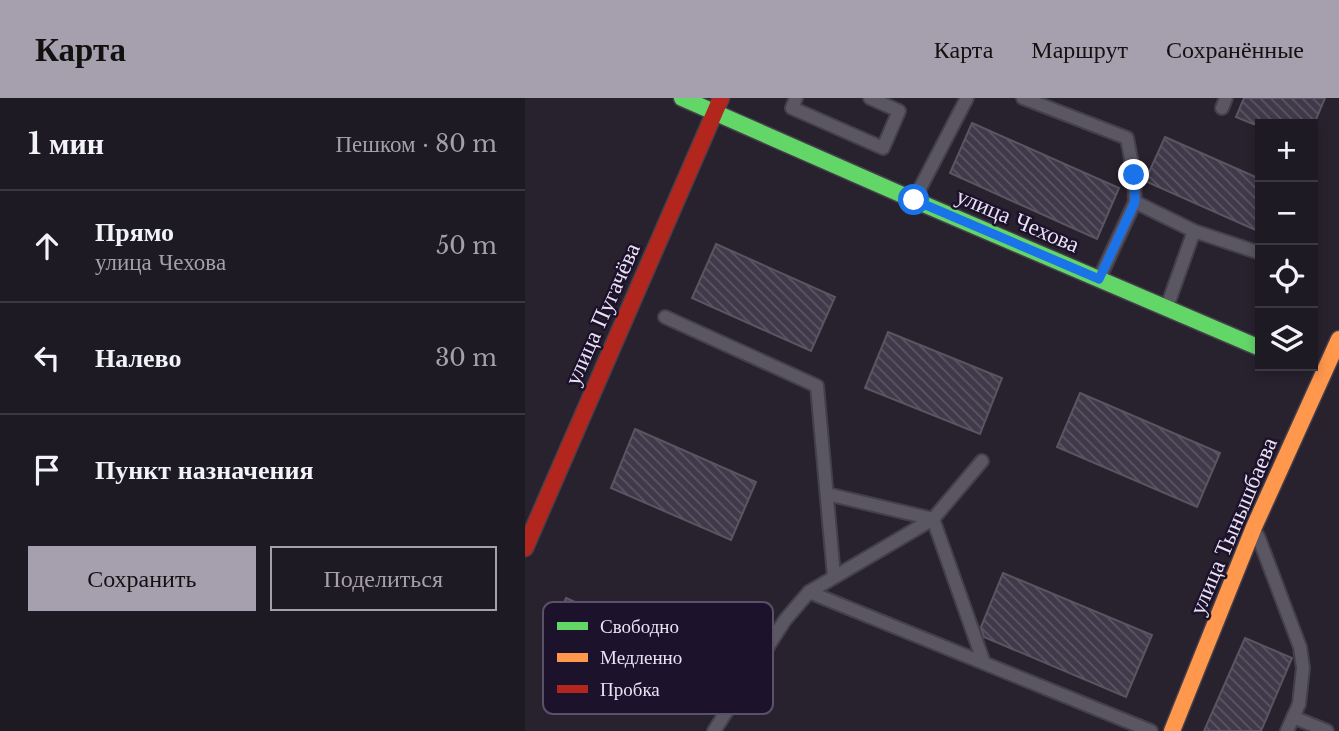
<!DOCTYPE html>
<html lang="ru">
<head>
<meta charset="utf-8">
<style>
	body { margin:0; font-family:"Libre Baskerville",serif; background:#2b2730; color:#f1f3f6 }
	.controls { position:absolute; right:21px; top:21px; display:grid; overflow:hidden; border-radius:0px; box-shadow:0 4px 10px #0003 }
	.controls button { width:63px; height:63px; display:grid; place-items:center; padding:0; border:0; border-bottom:2px solid #3c3841; background:#1e1a23; color:#f1f3f6; font:35px sans-serif }
	.stop { position:absolute; width:21px; height:21px; margin:-16px; border:5px solid #1a73e8; border-radius:50%; background:#fff }
	.stop.end { background:#1a73e8; border-color:#fff; box-shadow:0 2px 7px #0008 }
	.list { margin:0; padding:0; list-style:none }
	h2 { display:flex; justify-content:space-between; align-items:center; height:91px; margin:0; padding:0 28px; font-size:30px }
	h2 small { font-size:23px; font-weight:400; color:#a1a1a6 }
	.list li { display:grid; grid-template-columns:46px 1fr auto; gap:21px; align-items:center; box-sizing:border-box; height:112px; padding:0 28px; border-top:2px solid #3c3841 }
	.list b { display:block; font-size:26px; white-space:nowrap }
	.list p { margin:0; font-size:23px; white-space:nowrap; color:#a1a1a6 }
	.list em { font-size:23px; font-style:normal; color:#a1a1a6 }
	.actions { display:flex; gap:14px; padding:21px 28px }
	.actions a { flex:1; padding:16px 0; border:2px solid #a59fae; border-radius:0px; text-align:center; font-size:24px; color:#a59fae }
	.actions .main { background:#a59fae; color:#111 }
	.icon { flex:none; width:38px; height:38px; fill:none; stroke:currentColor; stroke-width:2; stroke-linecap:round; stroke-linejoin:round }
	.map { position:relative; flex:none; width:814px; height:633px; overflow:hidden }
	header { display:flex; align-items:center; gap:42px; box-sizing:border-box; height:98px; padding:0 35px; background:#a59fae; color:#111 }
	header strong { font-size:33px }
	nav { display:flex; gap:38px; margin-inline-start:auto; font-size:24px }
	main { display:flex }
	aside { flex:1; background:#1e1a23 }
	.map>svg:first-child { display:block }
	.building { fill:url(#building-back-hatch); stroke:#5b5561; stroke-width:2 }
	.lines { fill:none; stroke-linecap:round; stroke-linejoin:round }
	.lane-casing { stroke:#443f4b; stroke-width:16 }
	.fast-casing { stroke:#443f4b; stroke-width:19 }
	.slow-casing { stroke:#443f4b; stroke-width:19 }
	.jam-casing { stroke:#443f4b; stroke-width:19 }
	.lane { stroke:#5a5662; stroke-width:12 }
	.fast { stroke:#63d668; stroke-width:16 }
	.slow { stroke:#ff974d; stroke-width:16 }
	.jam { stroke:#b3261e; stroke-width:16 }
	.route { stroke:#1a73e8; stroke-width:9 }
	.labels { text-anchor:middle; stroke-width:5; stroke-linejoin:round; paint-order:stroke }
	.street-label { font-size:23px; fill:#e8e2f3; stroke:#1d122b }
	.key { fill:#1d122b; stroke:#5a5067; stroke-width:2 }
	.key-label { font-size:19px; fill:#e8e2f3 }
</style>
</head>
<body>
<header>
<strong>Карта</strong>
<nav><a>Карта</a><a>Маршрут</a><a>Сохранённые</a></nav>
</header>
<main>
<aside>
<h2>1 мин<small>Пешком · 80 m</small></h2>
<ul class="list">
<li><svg class="icon" aria-label="ahead" viewBox="0 0 24 24"><path d="M12 20V5M6 11l6-6 6 6"/></svg><div><b>Прямо</b><p>улица Чехова</p></div><em>50 m</em></li>
<li><svg class="icon" aria-label="left" viewBox="0 0 24 24"><path d="M17 20v-9H6M10 6l-5 5 5 5"/></svg><div><b>Налево</b></div><em>30 m</em></li>
<li><svg class="icon" aria-label="arrive" viewBox="0 0 24 24"><path d="M6 21V4h12l-3 4 3 4H6"/></svg><div><b>Пункт назначения</b></div></li>
</ul>
<div class="actions"><a class="main">Сохранить</a><a>Поделиться</a></div>
</aside>
<div class="map">
<svg width="814" height="633" viewBox="0 0 814 633">
	<defs>
		<pattern id="building-back-hatch" width="6" height="6" patternUnits="userSpaceOnUse" patternTransform="scale(1.75)"><rect width="6" height="6" fill="#403949"/><path d="M-1 5l2 2M0 0l6 6M5-1l2 2" fill="none" stroke="#5c5564"/></pattern>
	</defs>
	<rect width="100%" height="100%" fill="#28222f"/>
	<g class="building">
		<path d="M719 0H800L789 26H728L711 19Z"/>
		<path d="M447 25 594 90 572 141 425 75Z"/>
		<path d="M640 39 735 81V134L620 83Z"/>
		<path d="M191 146 310 199 286 253 167 200Z"/>
		<path d="M363 234 477 280 455 336 340 290Z"/>
		<path d="M555 295 695 355 672 409 532 349Z"/>
		<path d="M110 331 231 384 206 442 86 390Z"/>
		<path d="M478 475 627 537 601 599 459 539 456 529Z"/>
		<path d="M41 500 161 553 138 608 18 555Z"/>
		<path d="M720 540 767 560 736 633H679Z"/>
	</g>
	<g class="lines">
		<defs>
			<g id="lane">
				<path d="M271 0 267 10 358 50 374 13 345 0"/>
				<path d="M498 0 602 40 609 77 610 104 669 133 735 155"/>
				<path d="M697 10 701 0"/>
				<path d="M391 98 442 0"/>
				<path d="M575 179 610 104"/>
				<path d="M643 206 669 133"/>
				<path d="M140 219 292 288 309 479"/>
				<path d="M302 396 408 421 459 565"/>
				<path d="M733 438 775 549 778 570 774 606 762 633"/>
				<path d="M284 494 626 633"/>
				<path d="M768 619 802 633"/>
				<path d="M189 633 260 522 284 494 408 421 457 363"/>
			</g>
			<path id="fast" d="M157 0 389 102 735 250"/>
			<path id="slow" d="M647 633 729 429 814 241"/>
			<path id="jam" d="M0 450 196 0"/>
		</defs>
		<use href="#lane" class="lane-casing"/>
		<use href="#fast" class="fast-casing"/>
		<use href="#slow" class="slow-casing"/>
		<use href="#jam" class="jam-casing"/>
		<use href="#lane" class="lane"/>
		<use href="#fast" class="fast"/>
		<use href="#slow" class="slow"/>
		<use href="#jam" class="jam"/>
	</g>
	<g class="lines">
		<path class="route" d="M389 102 574 181 610 104 609 77"/>
	</g>
	<g class="labels">
		<g class="street-label">
			<text transform="translate(493 122) rotate(23)" y="8">улица Чехова</text>
			<text transform="translate(77 216) rotate(-66)" y="8">улица Пугачёва</text>
			<text transform="translate(708 428) rotate(-67)" y="8">улица Тынышбаева</text>
		</g>
	</g>
	<rect x="18" y="504" width="230" height="112" rx="10" class="key"/>
	<rect x="32" y="524" width="31" height="8" fill="#63d668"/>
	<rect x="32" y="555" width="31" height="9" fill="#ff974d"/>
	<rect x="32" y="587" width="31" height="8" fill="#b3261e"/>
	<g class="key-label">
		<text x="75" y="535">Свободно</text>
		<text x="75" y="566">Медленно</text>
		<text x="75" y="598">Пробка</text>
	</g>
</svg>
<div class="controls">
<button>+</button>
<button>−</button>
<button><svg class="icon" aria-label="locate" viewBox="0 0 24 24"><circle cx="12" cy="12" r="6"/><path d="M12 2v4M12 18v4M2 12h4M18 12h4"/></svg></button>
<button><svg class="icon" aria-label="layers" viewBox="0 0 24 24"><path d="M12 4l9 5-9 5-9-5zM3 14l9 5 9-5"/></svg></button>
</div>
<div class="stop" style="left:389px;top:102px"></div>
<div class="stop end" style="left:609px;top:77px"></div>
</div>
</main>
</body>
</html>
